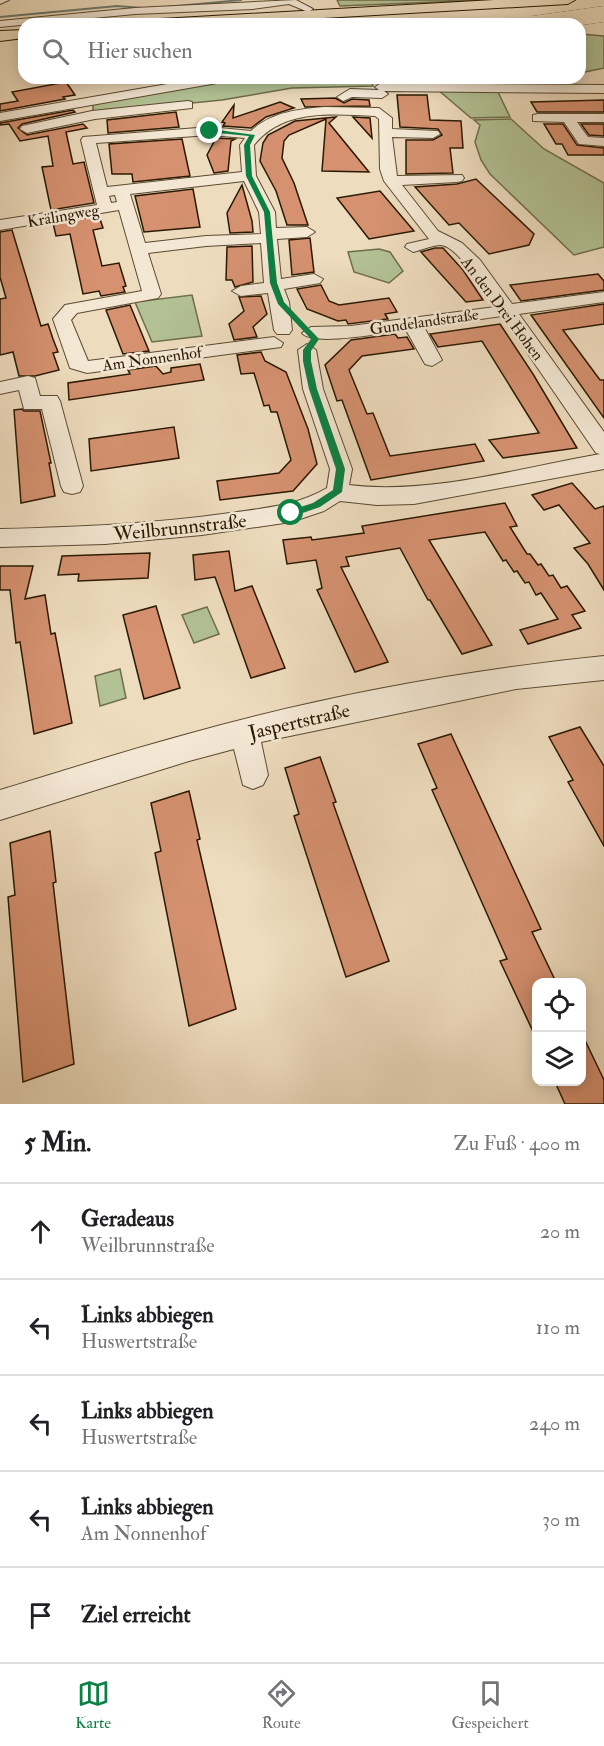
<!DOCTYPE html>
<html lang="de">
<head>
<meta charset="utf-8">
<style>
	body { margin:0; font-family:"IM FELL Double Pica",serif; background:#f6f6f6; color:#202124 }
	.controls { position:absolute; right:18px; bottom:18px; display:grid; overflow:hidden; border-radius:12px; box-shadow:0 3px 15px #0003 }
	.controls button { width:54px; height:54px; display:grid; place-items:center; padding:0; border:0; border-bottom:2px solid #e0e0e0; background:#fff; color:#202124; font:30px sans-serif }
	.stop { position:absolute; width:18px; height:18px; margin:-14px; border:4px solid #0b8043; border-radius:50%; background:#fff }
	.stop.end { background:#0b8043; border-color:#fff; box-shadow:0 2px 6px #0008 }
	.list { margin:0; padding:0; list-style:none }
	h2 { display:flex; justify-content:space-between; align-items:center; height:78px; margin:0; padding:0 24px; font-size:26px }
	h2 small { font-size:20px; font-weight:400; color:#757577 }
	.list li { display:grid; grid-template-columns:39px 1fr auto; gap:18px; align-items:center; box-sizing:border-box; height:96px; padding:0 24px; border-top:2px solid #e0e0e0 }
	.list b { display:block; font-size:22px; white-space:nowrap }
	.list p { margin:0; font-size:20px; white-space:nowrap; color:#757577 }
	.list em { font-size:20px; font-style:normal; color:#757577 }
	.icon { flex:none; width:33px; height:33px; fill:none; stroke:currentColor; stroke-width:2; stroke-linecap:round; stroke-linejoin:round }
	.map { position:relative; flex:none; width:604px; height:1104px; overflow:hidden }
	.search { position:absolute; background:#fff; box-shadow:0 3px 15px #0003; left:18px; right:18px; top:18px; height:66px; display:flex; align-items:center; gap:15px; box-sizing:border-box; padding:0 21px; border-radius:18px; color:#757577; font-size:22px }
	.sheet { height:558px; background:#fff }
	nav { display:flex; justify-content:space-around; align-items:center; box-sizing:border-box; height:84px; border-top:2px solid #e0e0e0; background:#fff; font-size:16px; color:#757577 }
	nav a { display:grid; justify-items:center; gap:3px }
	nav .on { color:#0b8043 }
	.map>svg:first-child { display:block }
	.green { fill:#b3c295; stroke:#6e6e4c; stroke-width:1.5 }
	.lines { fill:none; stroke-linecap:round; stroke-linejoin:round }
	.stream { stroke:#6d7a6e; stroke-width:2 }
	.building { fill:#d59170; stroke:#2a1902; stroke-width:1.5 }
	.minor-casing { stroke:#5b4a31; stroke-width:2 }
	.highway-casing { stroke:#2a1902; stroke-width:2 }
	.minor { fill:#f4e8d5; fill-rule:evenodd }
	.highway { fill:#eedcbe; fill-rule:evenodd }
	.highway-bridge-casing { stroke:#2a1902; stroke-width:16; stroke-linecap:butt }
	.highway-bridge { stroke:#eedcbe; stroke-width:16 }
	.route { fill:#0b8043 }
	.labels { text-anchor:middle; stroke-width:5; stroke-linejoin:round; paint-order:stroke }
	.far-street-label { font-size:16px; fill:#2a1902; stroke:#f4e8d5 }
	.street-label { font-size:20px; fill:#2a1902; stroke:#f4e8d5 }
</style>
</head>
<body>
<div class="map">
<svg width="604" height="1104" viewBox="0 0 604 1104">
	<rect width="100%" height="100%" fill="#eedcbe"/>
	<filter id="stains"><feTurbulence type="fractalNoise" baseFrequency=".00333" numOctaves="4"/><feColorMatrix values="0 0 0 0 .2 0 0 0 0 .09 0 0 0 0 .02 0 0 0 .5 -.17"/></filter>
	<radialGradient id="worn" r=".72"><stop offset=".6" stop-color="#630" stop-opacity="0"/><stop offset="1" stop-color="#630" stop-opacity=".3"/></radialGradient>
	<g class="green">
		<path d="M337 0H486L340 6Z"/>
		<path d="M580 34 604 36V68L580 73Z"/>
		<path d="M232 78H370L373 86 292 88 222 100 93 113V102Z"/>
		<path d="M387 78H550L544 79 559 89 391 86Z"/>
		<path d="M437 89 497 90 510 117 471 118Z"/>
		<path d="M511 119 544 149 604 183V247L574 255 490 174 481 160 475 142 480 125 474 120Z"/>
		<path d="M379 249 390 252 403 271 389 283 354 272 348 252Z"/>
		<path d="M192 295 202 336 152 342 135 302Z"/>
		<path d="M207 607 219 634 194 643 182 615Z"/>
		<path d="M120 669 126 698 100 706 95 676Z"/>
	</g>
	<g class="lines">
		<g class="stream">
			<path d="M166 7 241 0"/>
			<path d="M0 17 117 6 142 8"/>
		</g>
	</g>
	<g class="building">
		<path d="M66 82 75 95 63 97 65 99 0 111V104L18 101 12 92Z"/>
		<path d="M397 95H427L430 120 461 121 463 148H450L453 173 406 174V140H433L442 135 438 129 400 127Z"/>
		<path d="M335 98 344 103 352 99 369 100 370 106 305 107 301 99Z"/>
		<path d="M604 100V112H537L531 102Z"/>
		<path d="M280 102 294 108 266 117 251 128 223 126 225 123 222 122 234 105 233 118Z"/>
		<path d="M73 110 75 112 22 124 18 128 27 135 83 124 87 128 66 132 73 164 84 162 94 203 51 210 42 167 53 166 48 136 20 141 9 124 0 125V123Z"/>
		<path d="M176 112 179 127 108 133 107 120Z"/>
		<path d="M336 117 329 123 369 172 322 171 326 119 289 135 284 141 282 158 294 183 308 225H287L276 191 260 161 263 143 268 135 295 121Z"/>
		<path d="M353 117 370 118 372 138Z"/>
		<path d="M544 124H563L577 145 604 148V155H568L562 144H556Z"/>
		<path d="M581 124H604V136L589 135Z"/>
		<path d="M216 138 235 139 231 141 228 171 214 173 207 155Z"/>
		<path d="M182 139 190 176 133 182 132 174H112L109 144Z"/>
		<path d="M476 179 534 234 529 245 489 254 459 223 449 225 415 187 457 184Z"/>
		<path d="M242 185 252 221 253 232 230 233 227 213Z"/>
		<path d="M193 189 200 227 144 232 135 196Z"/>
		<path d="M380 191 414 231 369 239 337 198Z"/>
		<path d="M99 216 103 228 93 230 102 266 119 263 126 286 123 287 125 292 101 296 99 291 83 294 70 234 56 236 53 223Z"/>
		<path d="M12 230 41 326 48 324 53 339 58 352 53 353 59 370 35 376H19L13 352 0 355V299L6 298 0 277V232Z"/>
		<path d="M310 238 314 272 292 275 289 240Z"/>
		<path d="M252 246 253 282 235 287 232 280H226L227 247Z"/>
		<path d="M435 248H443L463 270 483 300 466 302 421 252Z"/>
		<path d="M598 274 604 281V290L521 301 510 285Z"/>
		<path d="M321 285 329 301 339 305 389 298 397 312 385 314 388 319 348 324 346 320 338 321 307 309 297 289Z"/>
		<path d="M261 296 267 314 253 327 257 337 234 340 229 324 244 311 239 297Z"/>
		<path d="M604 304V324L563 330 600 380H604V418L531 315Z"/>
		<path d="M130 305 149 351 123 354 106 310Z"/>
		<path d="M500 324 533 374 577 448 503 458 489 440 539 433 482 341 438 347 430 334Z"/>
		<path d="M395 334 398 338 407 337 414 349 362 356 349 370 367 414 373 413 390 456 475 444 484 461 371 480 342 400 337 401 325 365 351 340Z"/>
		<path d="M261 352 265 361 286 372 308 429 317 464 293 491 220 500 217 481 279 473 291 460 277 412H271L269 405 264 406 254 373 241 374 237 355Z"/>
		<path d="M200 364 204 380 69 400 68 383 130 374 128 370 156 366 163 374 171 372V368Z"/>
		<path d="M22 409 24 411H40L51 463H49L55 496 21 503 14 410Z"/>
		<path d="M174 427 179 458 91 471 89 439Z"/>
		<path d="M572 483 595 509 604 506V590L588 564 574 548 590 543 559 505 544 510 532 495Z"/>
		<path d="M505 503 517 526 510 527 527 554H530L538 565 541 564 549 576 553 575 561 588 567 586 585 611 572 615 581 628 528 644 520 630 558 619 541 593 536 595 529 582 525 583 517 571 514 572 506 560 503 561 485 532 429 540 492 645 462 654 430 600H428L400 548 346 557 349 566 341 567 388 662 355 672 317 590 322 588 316 560 287 564 283 540 311 537 312 540 364 533 362 526Z"/>
		<path d="M229 551 235 591 252 586 285 668 251 678 215 577 195 580 193 555Z"/>
		<path d="M150 553 148 578 78 581 79 574 58 575 62 556Z"/>
		<path d="M0 566H33L25 599 45 595 51 634 55 633 72 723 34 734 20 642 16 643 10 590H0Z"/>
		<path d="M156 606 180 688 144 699 123 615Z"/>
		<path d="M580 727 604 766V846L568 782 573 780 549 737Z"/>
		<path d="M451 734 541 929 532 932 556 982H537V1040L500 961 507 959 432 790 437 788 418 744Z"/>
		<path d="M320 757 336 802 333 803 389 961 346 977 294 816 299 814 285 768Z"/>
		<path d="M189 791 200 839 197 840 236 1009 189 1026 155 853 161 851 151 803Z"/>
		<path d="M50 831 56 882 53 883 74 1064 23 1082 8 897 15 895 10 843Z"/>
		<path d="M582 1034 604 1080V1104H565L555 1082H582Z"/>
	</g>
	<g class="lines">
		<defs>
			<g id="minor">
				<path d="M0 0H9L0 4Z"/>
				<path d="M296 0 313 9 308 12 289 4 253 9 135 14 0 27V21L135 8Z"/>
				<path d="M324 19 332 24H320V20Z"/>
				<path d="M202 78H229L223 82 0 121V113Z"/>
				<path d="M381 83 604 85V93L384 91 388 94 382 98 352 97 343 101 337 97 350 89 379 90 375 87Z"/>
				<path d="M188 101 192 102V108L95 119 27 133 20 129 22 126 92 111Z"/>
				<path d="M325 107 379 108 392 118V129L438 131 440 134 433 138 392 137 397 176 462 175 464 178 462 181 457 182 402 185 438 231 462 243 480 260 512 304 604 292V302L519 314 604 432V469L414 504 377 505 340 501 324 511 291 522 202 535 105 544 0 547V529C77 527 153 524 230 513 264 508 296 506 327 488L330 469 303 389 298 350 307 344 316 350 323 389 352 469 349 485C429 495 520 468 600 454L596 453 502 316 424 327 442 360 432 366 425 364 406 330C388 332 312 347 302 333L311 327 351 326 495 307C486 293 459 247 441 245 433 245 421 250 413 252L405 247 407 244 429 239 384 181 380 169 379 119 375 116C333 114 283 108 254 145L256 176 275 212 276 228 307 227 315 232 307 237 277 239 281 279 314 274 323 279 320 283 284 289 289 302 292 330 289 334H277L274 330 268 293 241 296 232 291 241 286 264 283 261 243 206 246 148 253 161 294 158 298 77 313 71 320 88 361 274 337 283 343 281 347 87 373 70 368 53 319 65 305 142 291 119 210 0 230V220L97 205 81 140 83 137 210 127 251 131C271 112 299 109 325 107ZM210 135 245 138 240 145 242 172 107 187 96 143ZM244 181 259 212 261 234 206 236 145 243 130 194ZM115 195 117 202 111 203 109 196Z"/>
				<path d="M538 114H604V122H577L588 137 604 138V146L579 144 564 122 533 121V115Z"/>
				<path d="M28 376 35 378 40 396H57L60 401 83 486 80 492 72 494 64 492 61 486 42 409H24L19 390 0 394V382Z"/>
				<path d="M604 656V680L516 689 261 742 268 775 263 785 253 789 243 785 234 749 189 761 0 820V790C63 771 125 751 188 734 323 696 465 670 604 656Z"/>
			</g>
			<g id="highway">
				<path d="M494 0H575L568 4 220 24H136L143 20Z"/>
				<path d="M24 30V38L0 41V31Z"/>
			</g>
		</defs>
		<use href="#minor" class="minor-casing"/>
		<use href="#highway" class="highway-casing"/>
		<use href="#minor" class="minor"/>
		<use href="#highway" class="highway"/>
		<defs>
			<path id="highway-bridge" d="M533 24 604 14"/>
		</defs>
		<use href="#highway-bridge" class="highway-bridge-casing"/>
		<use href="#highway-bridge" class="highway-bridge"/>
	</g>
	<path class="route" d="M210 129 255 135 250 145 252 176 270 212 277 283 284 302 319 339 311 351V361L317 389 345 469 342 492 320 507 291 517 288 516V511L313 503 333 490 336 469 309 389 303 361V350L311 339 278 304 270 283 264 212 246 176 244 145 249 136 208 132Z"/>
	<g class="labels">
		<g class="far-street-label">
			<text transform="translate(63 215) rotate(-10)" y="6">Krälingweg</text>
			<text transform="translate(503 308) rotate(53)" y="6">An den Drei Hohen</text>
			<text transform="translate(424 321) rotate(-8)" y="6">Gundelandstraße</text>
			<text transform="translate(152 358) rotate(-8)" y="6">Am Nonnenhof</text>
		</g>
		<g class="street-label">
			<text transform="translate(180 527) rotate(-6)" y="7">Weilbrunnstraße</text>
			<text transform="translate(299 721) rotate(-13)" y="7">Jaspertstraße</text>
		</g>
	</g>
	<rect width="100%" height="100%" filter="url(#stains)"/>
	<rect width="100%" height="100%" fill="url(#worn)"/>
</svg>
<div class="controls">
<button><svg class="icon" aria-label="locate" viewBox="0 0 24 24"><circle cx="12" cy="12" r="6"/><path d="M12 2v4M12 18v4M2 12h4M18 12h4"/></svg></button>
<button><svg class="icon" aria-label="layers" viewBox="0 0 24 24"><path d="M12 4l9 5-9 5-9-5zM3 14l9 5 9-5"/></svg></button>
</div>
<div class="stop" style="left:291px;top:513px"></div>
<div class="stop end" style="left:210px;top:131px"></div>
<div class="search"><svg class="icon" aria-label="search" viewBox="0 0 24 24"><circle cx="10" cy="10" r="6"/><path d="M15 15l6 6"/></svg>Hier suchen</div>
</div>
<section class="sheet">
<h2>5 Min.<small>Zu Fuß · 400 m</small></h2>
<ul class="list">
<li><svg class="icon" aria-label="ahead" viewBox="0 0 24 24"><path d="M12 20V5M6 11l6-6 6 6"/></svg><div><b>Geradeaus</b><p>Weilbrunnstraße</p></div><em>20 m</em></li>
<li><svg class="icon" aria-label="left" viewBox="0 0 24 24"><path d="M17 20v-9H6M10 6l-5 5 5 5"/></svg><div><b>Links abbiegen</b><p>Huswertstraße</p></div><em>110 m</em></li>
<li><svg class="icon" aria-label="left" viewBox="0 0 24 24"><path d="M17 20v-9H6M10 6l-5 5 5 5"/></svg><div><b>Links abbiegen</b><p>Huswertstraße</p></div><em>240 m</em></li>
<li><svg class="icon" aria-label="left" viewBox="0 0 24 24"><path d="M17 20v-9H6M10 6l-5 5 5 5"/></svg><div><b>Links abbiegen</b><p>Am Nonnenhof</p></div><em>30 m</em></li>
<li><svg class="icon" aria-label="arrive" viewBox="0 0 24 24"><path d="M6 21V4h12l-3 4 3 4H6"/></svg><div><b>Ziel erreicht</b></div></li>
</ul>
</section>
<nav>
<a class="on"><svg class="icon" aria-label="map" viewBox="0 0 24 24"><path d="M3 6l6-2 6 2 6-2v14l-6 2-6-2-6 2zM9 4v14M15 6v14"/></svg>Karte</a>
<a><svg class="icon" aria-label="directions" viewBox="0 0 24 24"><path d="M12 3l9 9-9 9-9-9zM9 14v-3h6M13 9l2 2-2 2"/></svg>Route</a>
<a><svg class="icon" aria-label="saved" viewBox="0 0 24 24"><path d="M7 4h10v16l-5-4-5 4z"/></svg>Gespeichert</a>
</nav>
</body>
</html>
